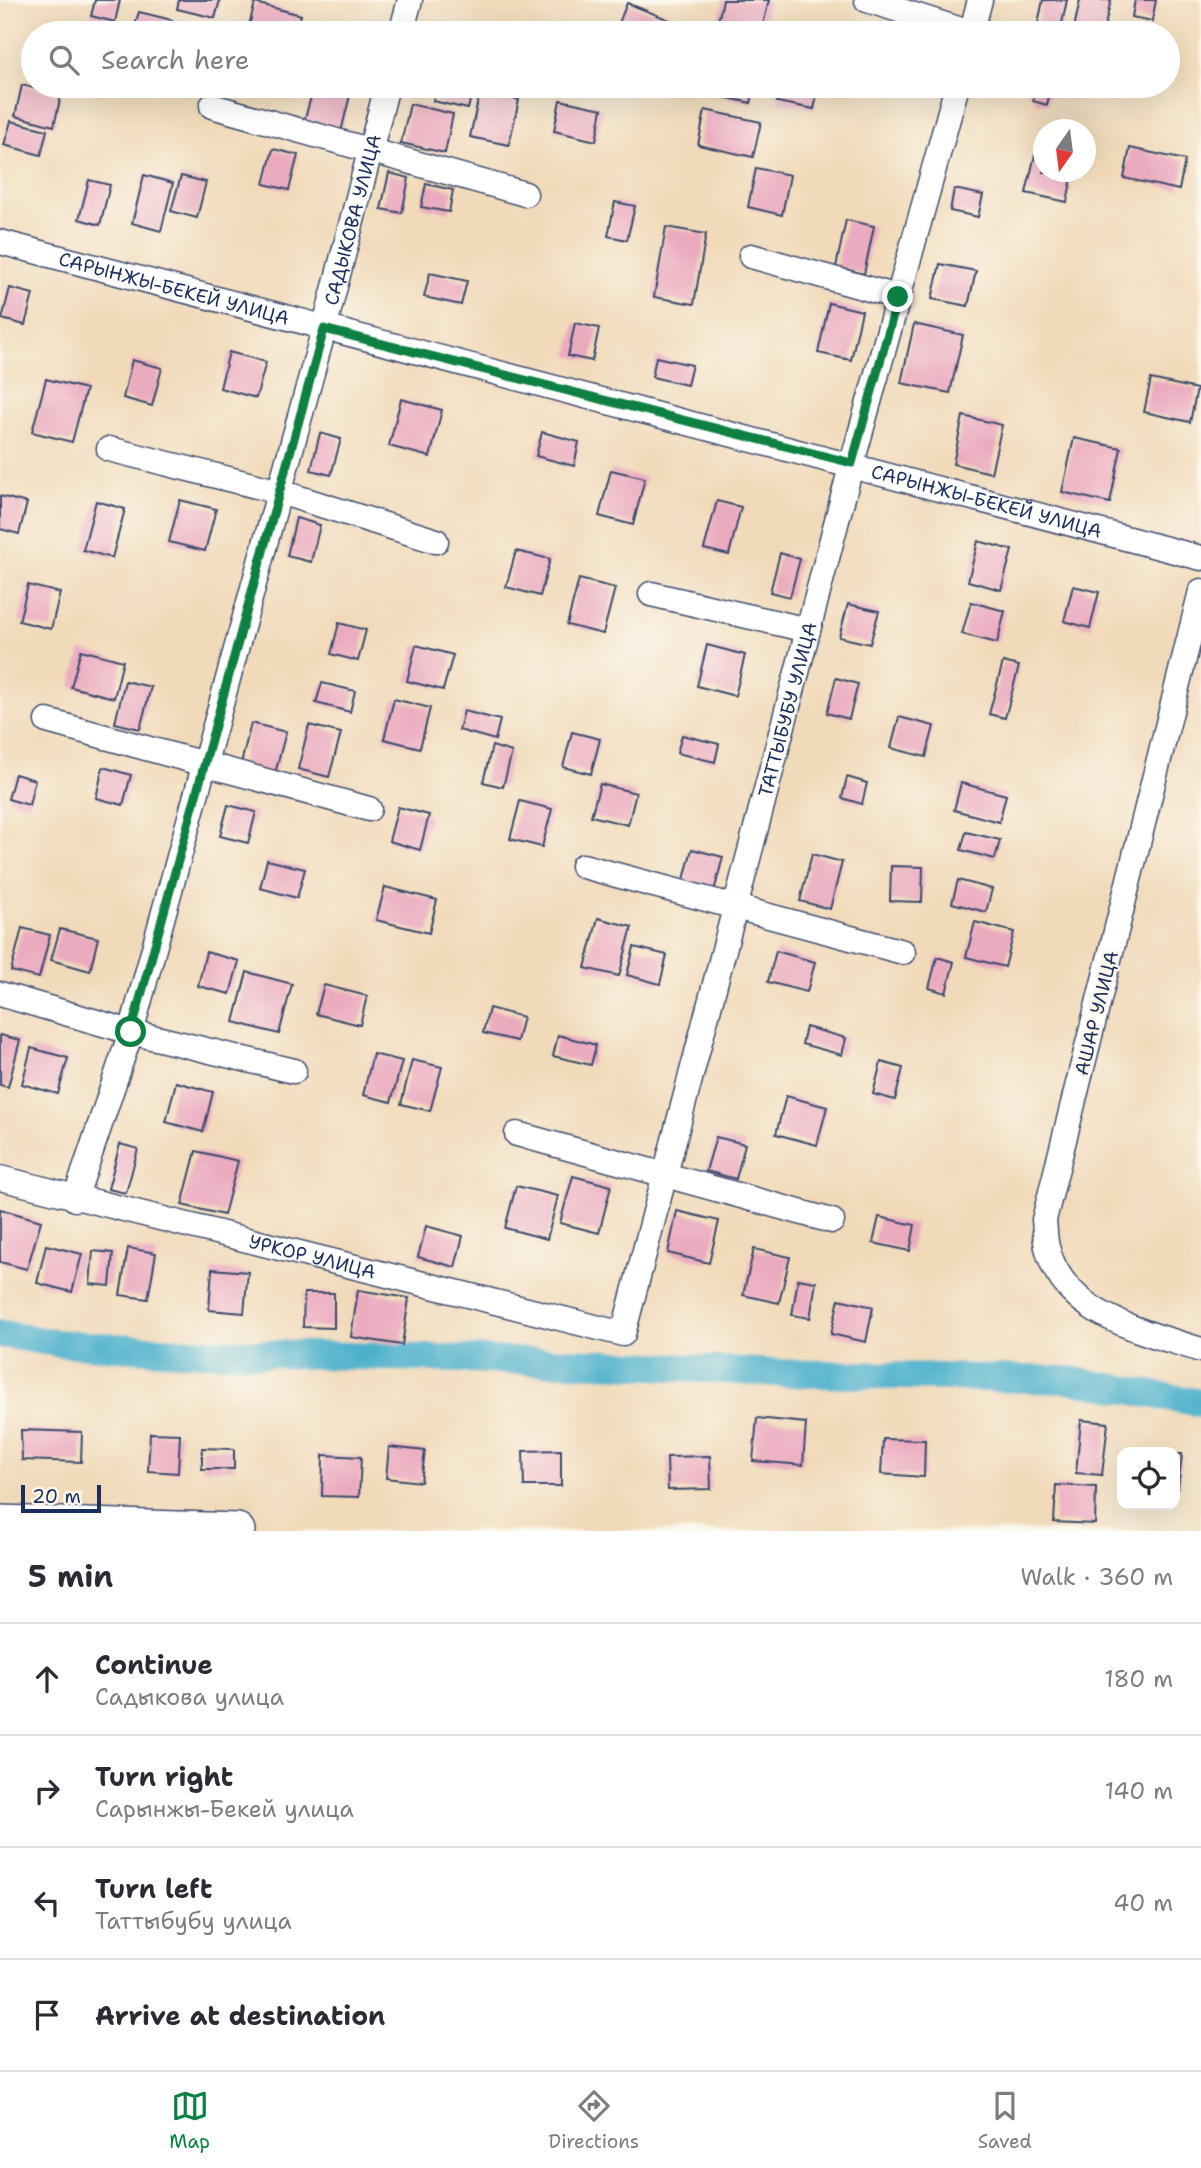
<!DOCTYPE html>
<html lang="en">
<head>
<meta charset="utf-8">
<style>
	body { margin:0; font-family:"Shantell Sans",sans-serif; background:#f7f7f7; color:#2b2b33 }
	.controls { position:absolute; right:21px; bottom:21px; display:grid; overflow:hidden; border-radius:14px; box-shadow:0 7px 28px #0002 }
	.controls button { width:63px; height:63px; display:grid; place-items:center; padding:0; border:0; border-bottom:2px solid #e1e1e2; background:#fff; color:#2b2b33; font:35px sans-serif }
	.compass { position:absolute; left:1033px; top:119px; width:63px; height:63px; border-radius:50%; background:#fff; box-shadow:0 7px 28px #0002; rotate:194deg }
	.scale { position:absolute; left:21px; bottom:18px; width:80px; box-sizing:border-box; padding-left:7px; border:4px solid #1b2f5e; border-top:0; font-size:19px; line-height:24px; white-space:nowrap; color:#1b2f5e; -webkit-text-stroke:5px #fbf7ec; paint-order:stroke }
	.stop { position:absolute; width:21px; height:21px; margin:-16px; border:5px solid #0b8043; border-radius:50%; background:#fff }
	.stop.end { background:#0b8043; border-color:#fff; box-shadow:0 2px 7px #0008 }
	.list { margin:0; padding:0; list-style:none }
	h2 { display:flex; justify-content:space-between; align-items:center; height:91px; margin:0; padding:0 28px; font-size:30px }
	h2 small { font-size:23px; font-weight:400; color:#7c7c81 }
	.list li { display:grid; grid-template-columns:46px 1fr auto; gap:21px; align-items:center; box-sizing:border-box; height:112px; padding:0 28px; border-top:2px solid #e1e1e2 }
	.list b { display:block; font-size:26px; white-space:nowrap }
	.list p { margin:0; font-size:23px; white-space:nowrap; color:#7c7c81 }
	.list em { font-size:23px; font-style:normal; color:#7c7c81 }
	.icon { flex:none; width:38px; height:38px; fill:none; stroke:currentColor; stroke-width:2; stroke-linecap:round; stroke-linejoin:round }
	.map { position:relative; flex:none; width:1201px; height:1531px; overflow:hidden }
	.search { position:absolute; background:#fff; box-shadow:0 7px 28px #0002; left:21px; right:21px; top:21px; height:77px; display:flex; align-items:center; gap:18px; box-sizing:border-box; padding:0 24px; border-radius:38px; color:#7c7c81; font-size:26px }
	.sheet { height:539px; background:#fff }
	nav { display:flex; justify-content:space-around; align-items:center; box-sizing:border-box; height:98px; border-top:2px solid #e1e1e2; background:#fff; font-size:19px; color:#7c7c81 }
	nav a { display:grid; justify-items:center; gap:4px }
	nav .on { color:#0b8043 }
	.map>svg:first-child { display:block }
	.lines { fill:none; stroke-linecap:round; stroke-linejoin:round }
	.canal { stroke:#4db1cc; stroke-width:28 }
	.building { fill:#ebabbf }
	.street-casing { stroke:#3b496c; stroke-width:27 }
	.secondary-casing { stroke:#3b496c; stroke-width:38 }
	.street { stroke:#fff; stroke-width:24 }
	.secondary { stroke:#fff; stroke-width:35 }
	.route { stroke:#0b8043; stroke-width:9 }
	.labels { text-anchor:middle; stroke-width:5; stroke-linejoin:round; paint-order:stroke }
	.street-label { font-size:19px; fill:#1b2f5e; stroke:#fbf7ec }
</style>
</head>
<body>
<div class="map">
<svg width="1201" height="1531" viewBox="0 0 1201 1531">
	<rect width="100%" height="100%" fill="#fbf7ec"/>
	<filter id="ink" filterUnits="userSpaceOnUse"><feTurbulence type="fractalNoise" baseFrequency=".0143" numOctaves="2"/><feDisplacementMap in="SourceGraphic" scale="14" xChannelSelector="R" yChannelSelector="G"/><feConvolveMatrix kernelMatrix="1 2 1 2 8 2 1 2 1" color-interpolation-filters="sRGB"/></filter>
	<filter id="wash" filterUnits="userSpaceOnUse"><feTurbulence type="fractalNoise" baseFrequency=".00686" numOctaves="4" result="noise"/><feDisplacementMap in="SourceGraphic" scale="28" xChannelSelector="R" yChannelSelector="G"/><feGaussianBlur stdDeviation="1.57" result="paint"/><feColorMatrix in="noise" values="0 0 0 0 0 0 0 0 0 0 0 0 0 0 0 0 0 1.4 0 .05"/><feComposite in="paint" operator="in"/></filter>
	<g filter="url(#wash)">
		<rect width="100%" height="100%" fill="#f1daba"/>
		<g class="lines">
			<path class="canal" d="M0 1334 56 1343 177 1351 597 1363 777 1373 1070 1380 1201 1403"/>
		</g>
		<g id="blocks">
			<g class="building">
				<path d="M95 0H120L115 22 91 16Z"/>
				<path d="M179 0H220L215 18 177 9Z"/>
				<path d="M723 0H769L761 33 717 26Z"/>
				<path d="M1043 0H1067L1060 33H1036Z"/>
				<path d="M1080 0H1111L1103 33H1073Z"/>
				<path d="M1135 0H1156L1152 21 1132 17Z"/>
				<path d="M255 3 301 15 296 33H247Z"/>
				<path d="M627 3 682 25 679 33H615Z"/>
				<path d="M139 12 172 20 168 33 133 31Z"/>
				<path d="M877 25 909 32V33H875Z"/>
				<path d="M22 85 61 95 54 126 15 116Z"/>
				<path d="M314 86H332L351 91 341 132 304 122Z"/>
				<path d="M437 86 473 88 468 109 433 101Z"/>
				<path d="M716 86H755L751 103 714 95Z"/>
				<path d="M781 86H819L814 109 777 102Z"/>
				<path d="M1036 86H1051L1047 105 1033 101Z"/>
				<path d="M480 91 519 100 509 145 470 137Z"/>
				<path d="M560 100 602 109 596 141 554 131Z"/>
				<path d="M410 104 453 114 445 153 401 143Z"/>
				<path d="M705 110 761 122 753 157 698 145Z"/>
				<path d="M11 121 47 130 41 155 4 145Z"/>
				<path d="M1130 148 1185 160 1179 190 1124 178Z"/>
				<path d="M273 149 298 155 289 190 264 184Z"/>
				<path d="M1035 155 1044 157V172H1073L1067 202 1026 193Z"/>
				<path d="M756 168 790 175 782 215 748 207Z"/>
				<path d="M389 173 409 178 402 213 381 209Z"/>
				<path d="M144 175 173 183 161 231 132 223Z"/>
				<path d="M181 176 206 182 197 218 171 211Z"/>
				<path d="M89 180 110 185 100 225 79 219Z"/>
				<path d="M426 184 453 190 449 212 421 207Z"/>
				<path d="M954 189 983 195 978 217 950 211Z"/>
				<path d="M615 202 635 206 627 240 608 236Z"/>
				<path d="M846 220 874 226 864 274 836 267Z"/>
				<path d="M666 227 706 234 694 304 654 297Z"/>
				<path d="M940 264 976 271 968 306 932 299Z"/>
				<path d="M430 273 467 281 461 305 424 297Z"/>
				<path d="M10 288 33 294 25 325 2 319Z"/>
				<path d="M829 303 862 311 851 360 818 353Z"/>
				<path d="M575 323 599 328 592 361 568 356Z"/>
				<path d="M914 324 963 335 950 393 901 383Z"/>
				<path d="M229 352 266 362 256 398 220 388Z"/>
				<path d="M656 357 692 365 687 385 652 377Z"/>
				<path d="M132 360 162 368 152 406 123 398Z"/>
				<path d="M46 379 86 389 72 442 32 432Z"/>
				<path d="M1151 379 1197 389 1190 422 1144 412Z"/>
				<path d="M401 399 442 410 430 457 389 446Z"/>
				<path d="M963 416 1002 425 991 473 953 464Z"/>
				<path d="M542 432 579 442 574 466 536 456Z"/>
				<path d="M320 433 341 439 331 475 311 470Z"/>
				<path d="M1074 438 1121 448 1110 503 1062 492Z"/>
				<path d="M611 470 645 478 633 525 599 516Z"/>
				<path d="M0 496 27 503 19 534 0 529Z"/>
				<path d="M180 500 216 509 205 551 169 542Z"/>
				<path d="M96 501 125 509 112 558 83 550Z"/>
				<path d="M717 501 741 507 729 555 704 549Z"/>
				<path d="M296 518 320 525 311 562 287 556Z"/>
				<path d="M978 541 1012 550 1001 590 968 581Z"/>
				<path d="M516 551 550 559 540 596 506 587Z"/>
				<path d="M780 553 800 559 790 597 770 592Z"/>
				<path d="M579 579 615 588 603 634 567 625Z"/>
				<path d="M28 585 60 593 51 629 19 621Z"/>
				<path d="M1073 586 1099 592 1090 628 1064 621Z"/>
				<path d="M971 602 1005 611 997 643 962 634Z"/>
				<path d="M848 604 879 611 870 644 839 637Z"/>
				<path d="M339 623 366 630 358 661 331 654Z"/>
				<path d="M416 645 453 655 443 690 407 681Z"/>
				<path d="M707 645 745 655 735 696 697 686Z"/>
				<path d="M81 650 123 661 114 698 71 687Z"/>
				<path d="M1003 662 1019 666 1005 718 989 714Z"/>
				<path d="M836 678 858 684 849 719 827 713Z"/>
				<path d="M125 681 151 687 140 729 115 723Z"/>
				<path d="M322 683 355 691 350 712 316 703Z"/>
				<path d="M394 699 430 708 420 748 384 739Z"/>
				<path d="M464 711 500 720 495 740 459 730Z"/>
				<path d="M899 717 934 726 926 757 891 748Z"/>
				<path d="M251 723 286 732 273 781 239 772Z"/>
				<path d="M309 725 341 733 329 777 298 769Z"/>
				<path d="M572 732 600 739 591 774 563 767Z"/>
				<path d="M682 735 719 744 715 762 677 753Z"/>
				<path d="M492 746 512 752 503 787 483 782Z"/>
				<path d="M103 767 131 775 123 805 96 798Z"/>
				<path d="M15 774 35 780 29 805 8 799Z"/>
				<path d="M847 777 867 783 862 804 842 798Z"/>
				<path d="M961 783 1006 795 999 822 954 810Z"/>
				<path d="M600 784 636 793 628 825 591 816Z"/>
				<path d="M520 801 552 809 542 847 510 839Z"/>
				<path d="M228 805 256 812 248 843 220 836Z"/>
				<path d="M398 807 429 815 420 850 389 841Z"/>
				<path d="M966 832 1000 840 995 859 961 850Z"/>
				<path d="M692 849 723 857 713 895 682 887Z"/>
				<path d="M812 854 842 862 830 909 800 901Z"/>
				<path d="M267 860 305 869 297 898 260 888Z"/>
				<path d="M891 866 923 867 922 902 890 901Z"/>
				<path d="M958 880 992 889 986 912 952 903Z"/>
				<path d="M385 887 437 900 429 933 376 920Z"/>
				<path d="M598 918 632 927 619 976 585 968Z"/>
				<path d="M975 922 1014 932 1005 967 966 957Z"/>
				<path d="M22 928 50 935 39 978 11 971Z"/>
				<path d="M60 929 98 938 90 971 51 960Z"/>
				<path d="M634 947 667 955 660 984 627 975Z"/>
				<path d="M776 951 815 962 807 992 768 982Z"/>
				<path d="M206 952 239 961 230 994 198 986Z"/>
				<path d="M937 957 954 962 946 993 929 988Z"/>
				<path d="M247 972 292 984 279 1034 234 1022Z"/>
				<path d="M324 985 367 996 360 1025 316 1014Z"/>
				<path d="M489 1008 523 1017 517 1041 483 1033Z"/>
				<path d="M806 1027 846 1038 842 1055 802 1044Z"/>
				<path d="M0 1035 20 1040 8 1087 0 1085Z"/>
				<path d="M558 1035 596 1045 591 1065 553 1056Z"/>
				<path d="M31 1048 68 1058 58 1094 22 1084Z"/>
				<path d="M373 1054 402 1061 391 1102 363 1095Z"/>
				<path d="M412 1060 442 1067 430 1111 401 1104Z"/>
				<path d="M881 1062 903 1068 895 1100 873 1094Z"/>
				<path d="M176 1082 213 1092 203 1132 166 1122Z"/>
				<path d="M786 1096 827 1107 817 1145 776 1134Z"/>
				<path d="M716 1137 745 1144 736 1179 706 1171Z"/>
				<path d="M120 1144 138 1149 126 1193 108 1189Z"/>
				<path d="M196 1151 238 1161 224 1215 182 1205Z"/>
				<path d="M573 1176 611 1186 599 1233 560 1223Z"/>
				<path d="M516 1186 558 1196 547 1239 505 1228Z"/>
				<path d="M0 1209 41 1221 27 1269 0 1262Z"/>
				<path d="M677 1211 719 1221 709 1263 668 1253Z"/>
				<path d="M879 1217 915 1225 910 1251 873 1243Z"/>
				<path d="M426 1226 463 1236 455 1267 418 1257Z"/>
				<path d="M46 1245 82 1254 72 1292 37 1283Z"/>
				<path d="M128 1248 156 1253 148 1299 120 1295Z"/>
				<path d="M754 1249 790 1257 779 1303 743 1295Z"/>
				<path d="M93 1251 113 1253 110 1286 90 1284Z"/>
				<path d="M212 1269 248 1272 244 1313 209 1310Z"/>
				<path d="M798 1279 816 1282 810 1318 792 1315Z"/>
				<path d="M358 1290 409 1298 402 1345 351 1337Z"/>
				<path d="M304 1293H334V1328L303 1327Z"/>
				<path d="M839 1299 873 1307 866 1342 831 1334Z"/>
				<path d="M757 1418 806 1423 803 1465 753 1461Z"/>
				<path d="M1081 1420 1108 1423 1102 1475 1076 1473Z"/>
				<path d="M21 1430 82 1432 81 1462 22 1460Z"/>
				<path d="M150 1433 180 1434 178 1473 148 1471Z"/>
				<path d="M883 1439 925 1440 924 1477 881 1474Z"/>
				<path d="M389 1447 425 1451 421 1482 386 1478Z"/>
				<path d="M202 1448 234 1449V1469H202Z"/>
				<path d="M561 1450V1486H524L523 1451Z"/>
				<path d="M1175 1454H1182L1178 1488 1175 1487Z"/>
				<path d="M323 1455 361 1457 359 1497 322 1496Z"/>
				<path d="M710 1456 711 1489 668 1490 667 1457Z"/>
				<path d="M1056 1485 1096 1487 1095 1524 1054 1522Z"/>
			</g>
		</g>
	</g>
	<g filter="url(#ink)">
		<use href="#blocks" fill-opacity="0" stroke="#3b496c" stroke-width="2"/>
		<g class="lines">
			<defs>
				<g id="street">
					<path d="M867 0 971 33"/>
					<path d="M401 33 410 0"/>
					<path d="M971 33 980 0"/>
					<path d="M212 106 525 194"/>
					<path id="s1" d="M0 242C400 349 801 450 1201 558"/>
					<path d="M751 256 898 297"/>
					<path d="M109 449 280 492 436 541"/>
					<path d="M1201 591 1044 1220C1045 1229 1045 1239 1047 1247 1064 1316 1143 1331 1201 1350"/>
					<path d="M651 594 808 630"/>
					<path d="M47 721 369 809"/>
					<path d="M583 866 903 952"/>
					<path d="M0 994 131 1032 294 1071"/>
					<path d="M517 1134 832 1221"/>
					<path id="s2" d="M0 1178 623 1334 852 463 957 86"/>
					<path id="s3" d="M75 1199 131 1032 324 329 387 86"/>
				</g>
				<path id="secondary" d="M0 1523 237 1531"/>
			</defs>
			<use href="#street" class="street-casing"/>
			<use href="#secondary" class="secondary-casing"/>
			<use href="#street" class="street"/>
			<use href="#secondary" class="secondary"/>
		</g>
	</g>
	<g class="lines" filter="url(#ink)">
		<path class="route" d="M131 1032 324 329 852 463 898 297"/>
	</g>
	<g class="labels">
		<g class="street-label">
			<text dy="7" stroke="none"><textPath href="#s3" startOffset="1018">САДЫКОВА УЛИЦА</textPath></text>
			<text dy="7" stroke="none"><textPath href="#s1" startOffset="180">САРЫНЖЫ-БЕКЕЙ УЛИЦА</textPath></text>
			<text dy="7" stroke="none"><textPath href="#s1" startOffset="1020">САРЫНЖЫ-БЕКЕЙ УЛИЦА</textPath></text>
			<text dy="7" stroke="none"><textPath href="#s2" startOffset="1288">ТАТТЫБУБУ УЛИЦА</textPath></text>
			<text transform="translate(1096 1013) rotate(-76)" y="7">АШАР УЛИЦА</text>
			<text dy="7" stroke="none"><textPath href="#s2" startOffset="322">УРКОР УЛИЦА</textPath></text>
		</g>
	</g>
</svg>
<div class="controls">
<button><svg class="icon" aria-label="locate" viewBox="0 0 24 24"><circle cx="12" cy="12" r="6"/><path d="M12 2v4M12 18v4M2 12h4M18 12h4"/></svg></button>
</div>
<svg class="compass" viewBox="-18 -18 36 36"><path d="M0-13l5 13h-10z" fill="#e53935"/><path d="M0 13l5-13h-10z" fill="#7c7c81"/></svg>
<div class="scale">20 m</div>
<div class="stop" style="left:131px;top:1032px"></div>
<div class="stop end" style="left:898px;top:297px"></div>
<div class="search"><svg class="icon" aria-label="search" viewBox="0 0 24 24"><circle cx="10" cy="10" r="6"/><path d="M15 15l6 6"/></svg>Search here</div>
</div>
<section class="sheet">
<h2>5 min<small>Walk · 360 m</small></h2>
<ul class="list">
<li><svg class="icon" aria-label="ahead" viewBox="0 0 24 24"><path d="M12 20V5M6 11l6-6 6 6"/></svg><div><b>Continue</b><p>Садыкова улица</p></div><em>180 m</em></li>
<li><svg class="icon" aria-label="right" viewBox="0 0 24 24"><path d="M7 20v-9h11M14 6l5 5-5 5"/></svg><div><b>Turn right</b><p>Сарынжы-Бекей улица</p></div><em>140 m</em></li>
<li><svg class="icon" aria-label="left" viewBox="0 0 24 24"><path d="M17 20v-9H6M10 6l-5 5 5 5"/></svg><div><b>Turn left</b><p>Таттыбубу улица</p></div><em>40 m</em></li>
<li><svg class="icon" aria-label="arrive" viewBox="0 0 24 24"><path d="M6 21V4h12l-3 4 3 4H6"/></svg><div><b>Arrive at destination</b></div></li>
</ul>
</section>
<nav>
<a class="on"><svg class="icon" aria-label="map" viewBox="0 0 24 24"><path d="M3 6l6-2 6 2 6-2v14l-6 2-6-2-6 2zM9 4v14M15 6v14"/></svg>Map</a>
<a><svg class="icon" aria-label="directions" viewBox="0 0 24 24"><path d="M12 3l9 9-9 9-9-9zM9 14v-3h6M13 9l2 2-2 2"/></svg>Directions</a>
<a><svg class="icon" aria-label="saved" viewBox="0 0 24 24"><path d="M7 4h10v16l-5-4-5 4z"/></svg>Saved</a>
</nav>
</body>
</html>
